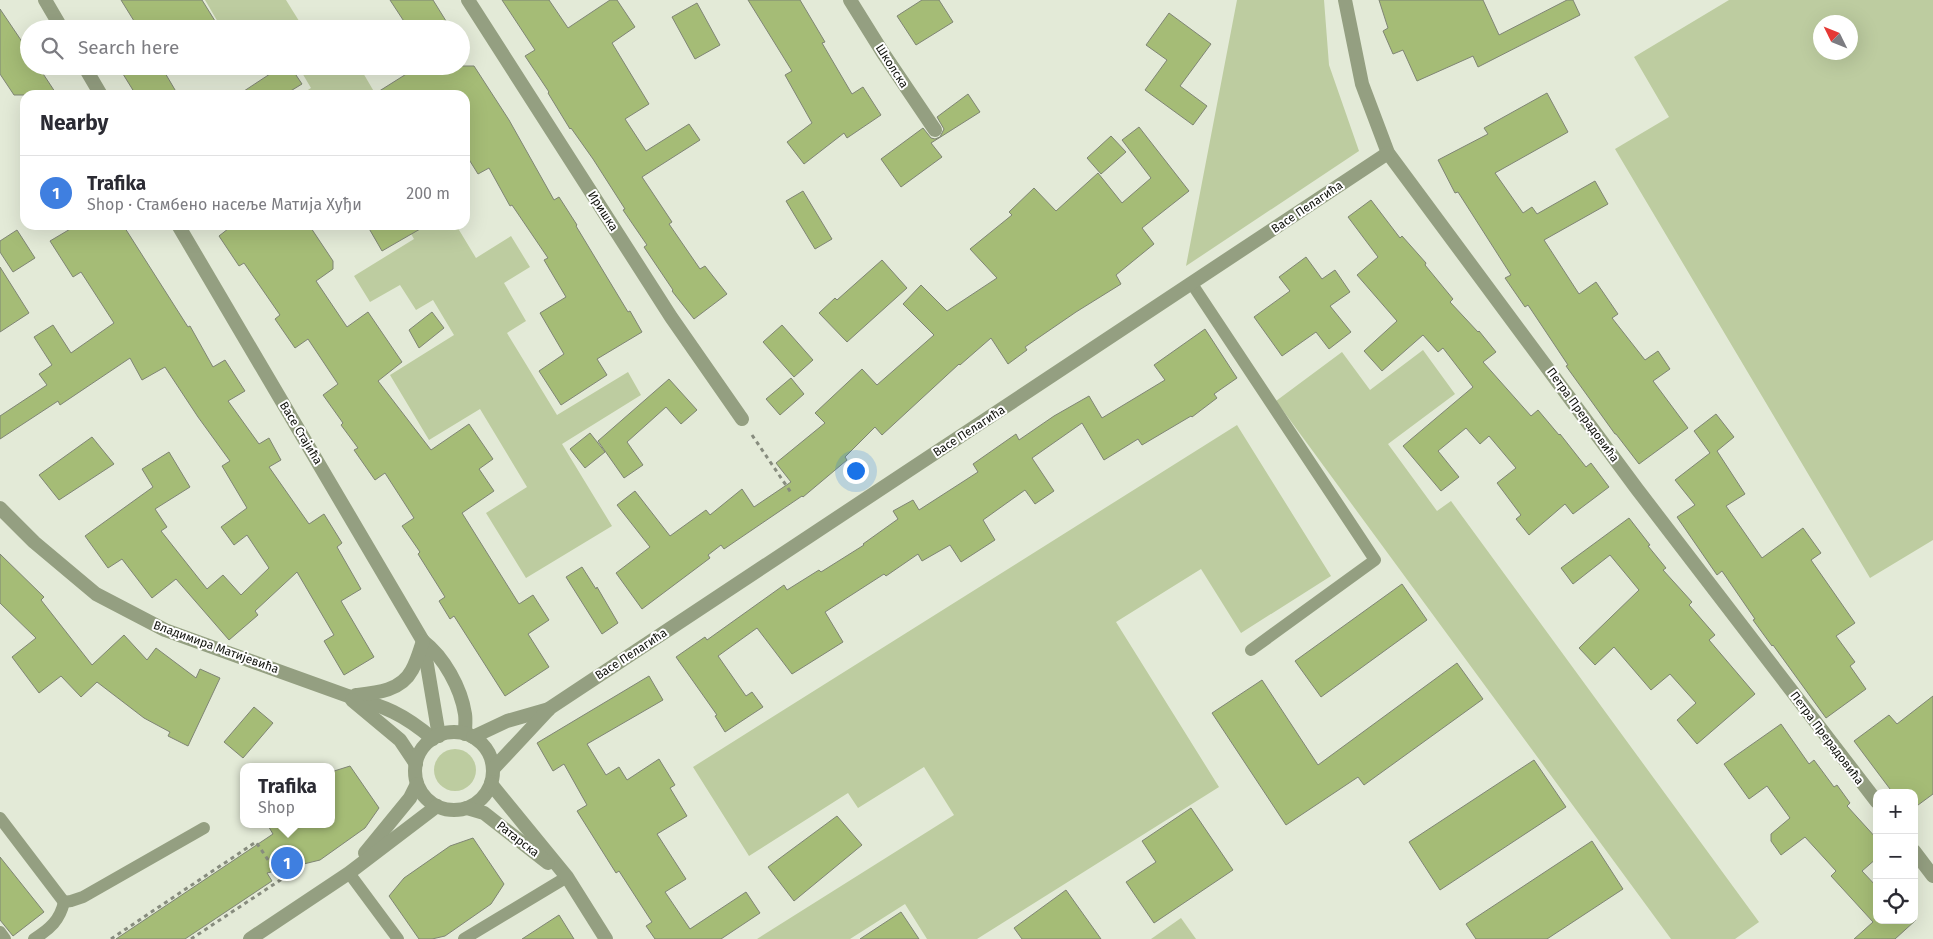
<!DOCTYPE html>
<html lang="en">
<head>
<meta charset="utf-8">
<style>
	body { margin:0; font-family:"Fira Sans",sans-serif; background:#f2f2f3; color:#2b2b33 }
	.controls { position:absolute; right:15px; bottom:15px; display:grid; overflow:hidden; border-radius:10px; box-shadow:0 5px 20px #0002 }
	.controls button { width:45px; height:45px; display:grid; place-items:center; padding:0; border:0; border-bottom:1px solid #e1e1e2; background:#fff; color:#2b2b33; font:25px sans-serif }
	.compass { position:absolute; left:1813px; top:15px; width:45px; height:45px; border-radius:50%; background:#fff; box-shadow:0 5px 20px #0002; rotate:313deg }
	.you { position:absolute; left:855px; top:470px; width:18px; height:18px; margin:-12px; border:4px solid #fff; border-radius:50%; background:#1a73e8; box-shadow:0 0 0 8px #1a73e833 }
	.badge { display:grid; place-items:center; width:32px; height:32px; border-radius:50%; background:#1a73e8; color:#fff; font-size:16px; font-weight:700 }
	.pin { position:absolute; translate:-50% -50%; border:2px solid #fff; box-shadow:0 1px 5px #0006 }
	.popup { position:absolute; left:240px; top:763px; width:95px; height:65px; box-sizing:border-box; display:grid; place-content:center; border-radius:10px; background:#fff; filter:drop-shadow(0 1px 4px #0005); font-size:16px; white-space:nowrap; color:#7c7c81 }
	.popup b { font-size:19px; color:#2b2b33 }
	.popup::after { content:''; position:absolute; left:50%; top:100%; margin-left:-10px; border:10px solid transparent; border-top-color:#fff }
	.list { margin:0; padding:0; list-style:none }
	h2 { display:flex; justify-content:space-between; align-items:center; height:65px; margin:0; padding:0 20px; font-size:21px }
	h2 small { font-size:16px; font-weight:400; color:#7c7c81 }
	.list li { display:grid; grid-template-columns:32px 1fr auto; gap:15px; align-items:center; box-sizing:border-box; height:75px; padding:0 20px; border-top:1px solid #e1e1e2 }
	.list b { display:block; font-size:19px; white-space:nowrap }
	.list p { margin:0; font-size:16px; white-space:nowrap; color:#7c7c81 }
	.list em { font-size:16px; font-style:normal; color:#7c7c81 }
	.icon { flex:none; width:28px; height:28px; fill:none; stroke:currentColor; stroke-width:2; stroke-linecap:round; stroke-linejoin:round }
	.map { position:relative; flex:none; width:1933px; height:939px; overflow:hidden }
	.search { position:absolute; background:#fff; box-shadow:0 5px 20px #0002; left:20px; top:20px; width:450px; height:55px; display:flex; align-items:center; gap:12px; box-sizing:border-box; padding:0 18px; border-radius:28px; color:#7c7c81; font-size:19px }
	.panel { position:absolute; background:#fff; box-shadow:0 5px 20px #0002; left:20px; top:90px; width:450px; height:140px; border-radius:15px }
	.map>svg:first-child { display:block }
	.green { fill:#bdcca0; fill-rule:evenodd }
	.building { fill:#a5bc76; stroke:#7f8574 }
	.lines { fill:none; stroke-linecap:round; stroke-linejoin:round }
	.path { stroke:#878c7e; stroke-width:3; stroke-dasharray:4 4; stroke-linecap:butt }
	.service { stroke:#949f81; stroke-width:12 }
	.minor { stroke:#949f81; stroke-width:14 }
	.labels { text-anchor:middle; stroke-width:4; stroke-linejoin:round; paint-order:stroke }
	.street-label { font-size:12px; fill:#0f110b; stroke:#fff }
</style>
</head>
<body>
<div class="map">
<svg width="1933" height="939" viewBox="0 0 1933 939">
	<rect width="100%" height="100%" fill="#e3ead7"/>
	<g class="green">
		<path d="M205 0H286L304 29H222Z"/>
		<path d="M1237 0H1324L1329 65 1359 151 1186 266Z"/>
		<path d="M1729 0H1933V540L1870 578 1615 149 1669 117 1634 57ZM1820 22H1850V52H1820Z"/>
		<path d="M298 66H359L376 95H300L311 88Z"/>
		<path d="M406 225H456L476 258 511 236 530 267 504 283 526 321 507 333 557 415 628 372 641 395 562 444 612 526 526 578 486 513 527 487 480 409 429 440 390 375 454 335 433 300 416 310 400 285 370 302 354 276 414 239Z"/>
		<path d="M1423 350 1455 394 1388 444 1437 511 1451 501 1759 922 1735 939H1671L1276 401 1342 352 1370 390Z"/>
		<path d="M1237 425 1331 576 1241 633 1201 569 1116 622 1219 787 977 939H927L905 904 850 939H757L954 815 924 767 858 808 848 793 749 856 693 767Z"/>
		<circle cx="455" cy="770" r="21"/>
		<path d="M1181 918 1196 939H1151Z"/>
	</g>
	<g class="building">
		<path d="M121 0H202L220 29H139Z"/>
		<path d="M390 0H433L451 29H409Z"/>
		<path d="M502 0H549L568 28 610 0H617L635 27 612 43 649 104 625 119 646 151 689 124 700 140 642 177 672 222 669 224 700 269 705 266 727 294 694 319 672 291 673 290 644 247 647 245 623 210 625 209 593 159 571 128 570 129 548 93 549 92 525 56 535 50Z"/>
		<path d="M748 0H800L825 42 822 43 852 94 863 87 881 115 847 138 844 133 804 164 787 142 812 123 785 75 792 71Z"/>
		<path d="M922 0H939L953 22 916 45 897 16Z"/>
		<path d="M1379 0H1483L1499 35 1567 0H1573L1580 15 1478 67 1473 56 1417 81 1403 50 1393 54 1383 31 1388 28Z"/>
		<path d="M697 3 720 45 695 59 672 17Z"/>
		<path d="M0 9 29 52V66H38L57 95H14L0 74Z"/>
		<path d="M1169 13 1211 44 1180 86 1207 106 1193 125 1145 90 1167 60 1146 45Z"/>
		<path d="M118 66H161L178 95H136Z"/>
		<path d="M282 66H290L302 84 284 95H238Z"/>
		<path d="M419 66H474L509 120 554 200 559 197 577 225 576 226 628 312 630 311 642 332 597 359 607 375 561 405 539 371 564 354 540 313 566 297 544 260 548 258 512 205 510 206 489 168 478 174 465 153V95H373Z"/>
		<path d="M1547 93 1568 132 1495 173 1523 213 1532 207 1537 214 1595 181 1608 204 1544 240 1579 294 1596 282 1618 314 1612 318 1645 360 1658 351 1670 369 1653 381 1688 428 1639 464 1616 434H1615L1566 366 1568 365 1528 305 1525 307 1505 278 1511 275 1458 192 1455 193 1438 160 1488 134 1484 128Z"/>
		<path d="M968 94 980 112 931 143 942 157 901 187 881 159 923 128 931 138 935 139 940 137 944 129 937 117Z"/>
		<path d="M1139 127 1189 191 1142 228 1154 244 1116 275 1121 284 1076 312 1025 347 1027 350 1008 364 991 338 960 365 959 364 882 435 875 427 845 457 847 460 803 497 802 496 724 549 721 545 708 555 710 558 642 609 616 573 650 547 617 505 635 491 670 536 706 510 710 515 742 489 754 507 791 482 776 463 825 423 815 413 862 369 877 385 934 335 903 304 921 285 947 311 997 278 970 249 1012 215 1009 212 1034 188 1056 211 1098 173 1122 203 1151 178 1122 140Z"/>
		<path d="M1111 136 1126 152 1101 174 1087 158Z"/>
		<path d="M803 191 832 239 815 249 786 201Z"/>
		<path d="M1371 200 1400 238 1402 236 1426 263 1425 265 1453 299 1450 302 1478 332 1479 331 1496 352 1483 362 1531 416 1538 410 1559 435 1560 434 1586 467 1591 463 1609 487 1573 514 1565 504 1529 535 1516 519 1521 515 1497 483 1516 468 1489 436 1480 444 1466 428 1438 451 1459 477 1441 491 1403 446 1473 387 1443 348 1438 352 1423 335 1382 371 1364 351 1397 321 1357 275 1378 257 1348 217Z"/>
		<path d="M77 225H123L188 327 190 326 213 367 225 360 245 391 228 401 259 444 269 438 281 460 269 467 309 524 324 514 342 543 337 547 361 589 341 601 374 657 344 675 324 641 334 635 297 572 255 611 258 615 229 640 176 579 152 598 122 559 108 568 85 536 153 487 142 469 169 452 190 487 155 509 167 527 161 531 207 589 223 575 241 595 269 568 247 535 234 545 221 527 247 508 222 466 230 461 198 417 165 367 142 380 130 358 60 405 58 401 0 439V416L47 385 39 374 52 365 34 337 53 325 71 353 114 323 81 272 73 277 50 241Z"/>
		<path d="M233 225H309L333 261V269L316 281 347 327 368 312 402 362 378 381 431 450 469 424 493 459 479 469 494 491 462 513 519 604 533 595 549 620 528 634 549 667 505 696 454 616 450 619 439 601 445 597 418 554 420 552 402 526 414 518 385 473 375 480 354 450 358 448 341 425 343 423 323 395 338 384 308 339 295 348 275 319 280 315 244 263 239 266 219 236Z"/>
		<path d="M367 225H427L382 251Z"/>
		<path d="M17 230 35 258 13 272 0 252V241Z"/>
		<path d="M1306 257 1322 279 1335 270 1350 292 1330 306 1351 332 1329 349 1316 332 1282 356 1254 317 1290 291 1279 277Z"/>
		<path d="M882 260 907 288 847 342 819 313 835 298 837 300Z"/>
		<path d="M0 267 29 313 0 332Z"/>
		<path d="M432 312 444 328 419 348 409 330Z"/>
		<path d="M782 325 813 360 794 377 763 342Z"/>
		<path d="M1205 329 1237 378 1214 394 1217 398 1192 417 1191 416 1142 445 1138 439 1104 460 1082 423 1032 458 1054 491 1035 504 1025 490 983 520 995 540 961 562 950 545 922 561 918 554 886 576 884 574 825 612 843 642 792 674 757 628 718 656 746 696 752 692 763 707 725 732 715 716 717 715 676 657 705 637 707 640 784 585 787 590 819 570 821 572 864 545 863 544 898 519 893 511 913 500 919 510 978 472 973 464 1016 434 1019 440 1054 416 1089 396 1102 418 1165 380 1154 365Z"/>
		<path d="M791 378 804 394 780 415 766 399Z"/>
		<path d="M669 379 697 410 681 424 666 407 627 442 643 465 624 478 598 441Z"/>
		<path d="M1716 414 1734 437 1717 451 1745 494 1726 506 1762 558 1803 528 1821 553 1811 560 1855 623 1836 636 1855 662 1850 666 1866 689 1826 718 1773 645 1772 646 1753 620 1755 619 1722 571 1717 575 1677 517 1695 505 1675 480 1710 453 1694 431Z"/>
		<path d="M590 433 605 452 585 468 570 449Z"/>
		<path d="M92 437 114 464 59 500 39 475Z"/>
		<path d="M1629 518 1650 545 1648 546 1666 568 1663 570 1692 602 1689 605 1715 635 1709 640 1755 694 1697 744 1677 720 1696 703 1670 674 1651 690 1614 647 1595 665 1579 648 1639 590 1610 555 1573 584 1561 568Z"/>
		<path d="M0 554 44 597 41 600 92 665 124 635 147 660 156 648 196 678 200 669 220 678 188 746 168 736 170 732 144 718 97 682 81 697 61 676 39 693 12 657 36 638 0 603Z"/>
		<path d="M582 567 596 589 597 587 618 623 602 634 566 577Z"/>
		<path d="M1402 584 1427 620 1321 697 1295 661Z"/>
		<path d="M1457 663 1483 699 1364 785 1358 777 1286 825 1212 713 1262 680 1318 765Z"/>
		<path d="M649 676 663 700 587 744 606 775 619 767 627 780 659 759 675 785 670 788 687 816 657 834 686 879 665 892 690 929 746 892 760 913 721 939H655L646 926 652 922 619 871 616 873 577 811 587 805 564 764 553 771 537 743Z"/>
		<path d="M1933 696V794L1914 808V793H1893L1854 741 1889 715 1897 724Z"/>
		<path d="M254 707 273 723 243 758 224 742Z"/>
		<path d="M1781 724 1809 764 1814 760 1834 787 1837 785 1850 803 1847 806 1877 839V858L1862 871 1877 887V920H1916L1895 939H1854L1873 922 1831 876 1836 871 1805 837 1781 855 1771 841V834L1790 818 1767 786 1749 799 1724 764Z"/>
		<path d="M1534 760 1566 807 1440 890 1409 842Z"/>
		<path d="M350 766 379 808 365 828 320 860 267 873 272 881 185 939H116L273 834 267 824H331V772Z"/>
		<path d="M1191 808 1233 870 1154 923 1126 882 1156 862 1142 841Z"/>
		<path d="M837 816 862 845 794 901 768 867Z"/>
		<path d="M473 838 504 884 491 904 445 936 432 939H419L389 896 404 878 450 846Z"/>
		<path d="M1592 841 1623 889 1547 939H1476L1466 924Z"/>
		<path d="M0 857 44 912 13 936 0 920Z"/>
		<path d="M1066 890 1101 939H1022L1014 928Z"/>
		<path d="M901 912 919 939H860Z"/>
		<path d="M559 915 574 939H522Z"/>
	</g>
	<g class="lines">
		<g class="path">
			<path d="M752 435 792 494"/>
			<path d="M111 939 256 842 281 879"/>
			<path d="M191 939 294 871"/>
		</g>
		<g class="service">
			<path d="M1192 284 1375 560 1251 650"/>
			<path d="M0 818 64 902"/>
			<path d="M349 873 398 939"/>
			<path d="M64 902 71 901 83 897 204 828"/>
			<path d="M0 932 5 939"/>
			<path d="M34 939C50 929 60 920 64 902"/>
			<path d="M464 939 567 877"/>
		</g>
		<g class="minor">
			<path d="M45 0 62 29"/>
			<path d="M468 0 671 317 742 419"/>
			<path d="M850 0 883 53 935 130"/>
			<path d="M1345 0 1362 84 1388 153 1637 489 1877 802"/>
			<path d="M84 66 101 95"/>
			<path d="M178 225 423 641 439 736"/>
			<path d="M0 508 34 542 96 594 165 630 348 696C384 706 404 714 433 739"/>
			<path d="M423 641C444 657 461 688 465 714 466 720 465 727 465 734"/>
			<path d="M356 695C376 693 401 691 412 670 417 661 420 650 423 641"/>
			<path d="M352 700 400 740 416 764"/>
			<circle cx="454" cy="771" r="39"/>
			<path d="M473 737 507 721 549 709"/>
			<path d="M493 769 550 708 1388 153"/>
			<path d="M491 784 567 877 606 939"/>
			<path d="M467 808 484 813 548 863"/>
			<path d="M1914 851 1933 876"/>
			<path d="M365 853 410 798 417 784"/>
			<path d="M250 939 349 873 437 806"/>
		</g>
	</g>
	<g class="labels">
		<g class="street-label">
			<text transform="translate(892 66) rotate(57)" y="4">Школска</text>
			<text transform="translate(1307 207) rotate(-34)" y="4">Васе Пелагића</text>
			<text transform="translate(603 211) rotate(57)" y="4">Иришка</text>
			<text transform="translate(1583 415) rotate(54)" y="4">Петра Прерадовића</text>
			<text transform="translate(969 431) rotate(-33)" y="4">Васе Пелагића</text>
			<text transform="translate(301 433) rotate(59)" y="4">Васе Стајића</text>
			<text transform="translate(216 647) rotate(20)" y="4">Владимира Матијевића</text>
			<text transform="translate(631 654) rotate(-33)" y="4">Васе Пелагића</text>
			<text transform="translate(1827 738) rotate(53)" y="4">Петра Прерадовића</text>
			<text transform="translate(518 839) rotate(38)" y="4">Ратарска</text>
		</g>
	</g>
</svg>
<div class="controls">
<button>+</button>
<button>−</button>
<button><svg class="icon" aria-label="locate" viewBox="0 0 24 24"><circle cx="12" cy="12" r="6"/><path d="M12 2v4M12 18v4M2 12h4M18 12h4"/></svg></button>
</div>
<svg class="compass" viewBox="-18 -18 36 36"><path d="M0-13l5 13h-10z" fill="#e53935"/><path d="M0 13l5-13h-10z" fill="#7c7c81"/></svg>
<div class="you"></div>
<div class="pin badge" style="left:287px;top:863px;background:#3f7fe0">1</div>
<div class="popup"><b>Trafika</b>Shop</div>
<div class="search"><svg class="icon" aria-label="search" viewBox="0 0 24 24"><circle cx="10" cy="10" r="6"/><path d="M15 15l6 6"/></svg>Search here</div>
<section class="panel">
<h2>Nearby<small></small></h2>
<ul class="list">
<li><span class="badge" style="background:#3f7fe0">1</span><div><b>Trafika</b><p>Shop · Стамбено насеље Матија Хуђи</p></div><em>200 m</em></li>
</ul>
</section>
</div>
</body>
</html>
